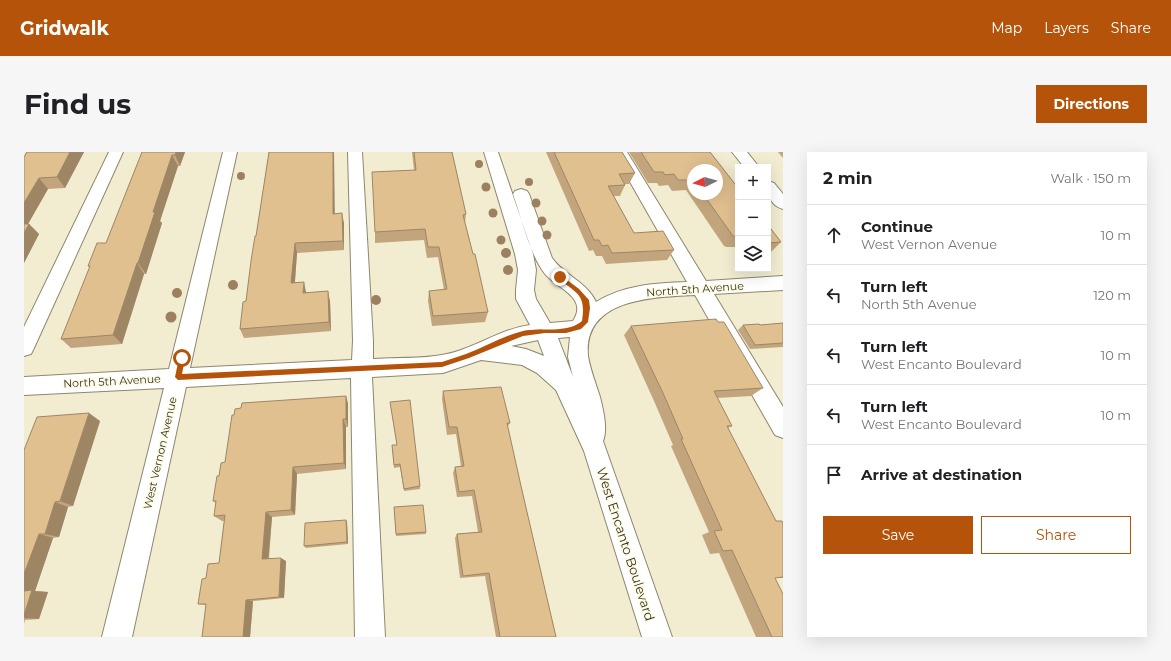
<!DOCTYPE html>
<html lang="en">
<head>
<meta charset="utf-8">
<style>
	body { margin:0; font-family:Montserrat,sans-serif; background:#f6f6f6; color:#202124 }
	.controls { position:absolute; right:12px; top:12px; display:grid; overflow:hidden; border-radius:0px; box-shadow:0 4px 16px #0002 }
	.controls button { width:36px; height:36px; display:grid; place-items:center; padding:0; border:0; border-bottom:1px solid #e0e0e0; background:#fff; color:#202124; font:20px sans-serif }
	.compass { position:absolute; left:663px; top:12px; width:36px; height:36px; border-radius:50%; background:#fff; box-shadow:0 4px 16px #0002; rotate:265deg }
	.stop { position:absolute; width:12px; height:12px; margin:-9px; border:3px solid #b45309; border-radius:50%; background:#fff }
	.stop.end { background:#b45309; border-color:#fff; box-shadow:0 1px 4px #0008 }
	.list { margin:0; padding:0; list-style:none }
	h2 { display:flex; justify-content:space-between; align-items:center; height:52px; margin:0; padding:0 16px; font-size:17px }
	h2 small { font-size:13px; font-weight:400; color:#757577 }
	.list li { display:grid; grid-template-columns:26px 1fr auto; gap:12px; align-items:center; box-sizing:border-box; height:60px; padding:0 16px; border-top:1px solid #e0e0e0 }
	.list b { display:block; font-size:15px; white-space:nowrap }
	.list p { margin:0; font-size:13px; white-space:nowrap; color:#757577 }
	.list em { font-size:13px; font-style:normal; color:#757577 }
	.actions { display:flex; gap:8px; padding:12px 16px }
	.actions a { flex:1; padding:9px 0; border:1px solid #b45309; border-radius:0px; text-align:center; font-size:14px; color:#b45309 }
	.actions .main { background:#b45309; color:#fff }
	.icon { flex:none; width:22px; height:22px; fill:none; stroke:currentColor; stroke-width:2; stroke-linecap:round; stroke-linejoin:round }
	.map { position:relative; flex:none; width:759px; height:485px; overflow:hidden; border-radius:0px }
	header { display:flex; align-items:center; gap:24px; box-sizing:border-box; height:56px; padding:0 20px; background:#b45309; color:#fff }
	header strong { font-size:19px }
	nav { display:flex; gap:22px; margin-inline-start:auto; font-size:14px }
	.intro { display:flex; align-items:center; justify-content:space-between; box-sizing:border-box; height:96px; padding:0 24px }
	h1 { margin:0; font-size:28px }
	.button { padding:10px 18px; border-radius:0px; background:#b45309; color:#fff; font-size:14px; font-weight:700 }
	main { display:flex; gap:24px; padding:0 24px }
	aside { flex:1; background:#fff; border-radius:0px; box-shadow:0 4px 16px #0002 }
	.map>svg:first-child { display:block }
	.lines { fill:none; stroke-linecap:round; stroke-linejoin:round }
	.minor-casing { stroke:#8c876e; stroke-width:2 }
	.minor { fill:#fff; fill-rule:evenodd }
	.tree { fill:#9c805f }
	.wall { fill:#c2a57c; fill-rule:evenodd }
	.shaded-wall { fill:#9e8665 }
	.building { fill:#e1c090; stroke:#9e8665 }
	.route { fill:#b45309 }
	.labels { text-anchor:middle; stroke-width:3; stroke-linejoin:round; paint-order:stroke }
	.street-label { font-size:11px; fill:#363429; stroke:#fefbe4 }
	.near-street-label { font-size:13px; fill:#363429; stroke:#fefbe4 }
</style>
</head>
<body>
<header>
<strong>Gridwalk</strong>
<nav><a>Map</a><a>Layers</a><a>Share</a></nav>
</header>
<div class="intro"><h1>Find us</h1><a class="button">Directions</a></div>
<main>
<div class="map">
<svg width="759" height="485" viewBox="0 0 759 485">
	<rect width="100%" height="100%" fill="#f2edd1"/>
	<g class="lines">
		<defs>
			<g id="minor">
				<path d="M85 0H99L10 196 7 202 0 204V175Z"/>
				<path d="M199 0H213L166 216 328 208 329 189 324 0H338L349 189V207C378 205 410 208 437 198 461 190 479 177 506 173L492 147V138L494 118 491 102 460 0H474L509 102 512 118 510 138 512 147 526 171 549 169C565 145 532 136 521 122 505 101 498 67 489 42L491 39 497 37 503 39 505 42 528 106C540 123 563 130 572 150 600 133 631 131 663 130L589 0H603L682 129 759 124V138L690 142 759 255V286L751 283 671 143C630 145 559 146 564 204 566 217 572 232 576 245 579 257 584 277 579 289L648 485H618L560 299 532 238 513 221 498 213 457 208 419 221 348 225 361 485H331L327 226 162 235 108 485H78L140 236 0 243V225L145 217ZM546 185 544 205 549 225 534 186ZM514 188 520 204 502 197 487 194Z"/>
				<path d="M708 0H723L735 15H720Z"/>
				<path d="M744 29 750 31 759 42V57C745 53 744 42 744 29Z"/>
			</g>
		</defs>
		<use href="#minor" class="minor-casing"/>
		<use href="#minor" class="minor"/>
	</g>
	<g class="tree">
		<circle cx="455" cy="12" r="4"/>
		<circle cx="217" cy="24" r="4"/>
		<circle cx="505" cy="30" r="4"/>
		<circle cx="462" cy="35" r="4.5"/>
		<circle cx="512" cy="51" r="4.5"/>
		<circle cx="469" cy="61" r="4.5"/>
		<circle cx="518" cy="69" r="4.5"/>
		<circle cx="523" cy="83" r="4.5"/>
		<circle cx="477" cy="88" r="4.5"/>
		<circle cx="482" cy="101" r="5"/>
		<circle cx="484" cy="118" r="5"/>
		<circle cx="209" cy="133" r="5"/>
		<circle cx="153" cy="141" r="5"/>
		<circle cx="352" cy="148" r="5"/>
		<circle cx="147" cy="165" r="5.5"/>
	</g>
	<g class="wall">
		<path d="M3 0H60L41 36 24 37 4 72H5L15 82 0 111V5Z"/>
		<path d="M118 0H161L156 14H154L136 69 138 71 122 122H120L98 192 47 196 37 187 66 116 64 114 82 91Z"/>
		<path d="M245 0H310V62L320 71V98L273 101 271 131 282 140V141L306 149 307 179 220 186 216 177 222 149Z"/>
		<path d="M388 0H428L442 62 441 71 464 160 461 170 408 174 404 149 405 139 420 138 414 105 403 106 400 88 351 91V80L390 18Z"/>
		<path d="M522 0H598L611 21 605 32H601V33L596 44H590L610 81 650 98 643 108 582 112 578 104H572L569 98 565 99Z"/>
		<path d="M605 0H686L714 36V95H703L700 94 662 38 648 39 644 33 635 34 633 31H624ZM669 18 693 42H669Z"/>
		<path d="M754 0H759V6Z"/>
		<path d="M744 73 757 90 747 100H744Z"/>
		<path d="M759 171V195L726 197 714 178 719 173H736Z"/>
		<path d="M607 174 739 236 727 244 693 246 708 274 704 276 752 369 759 371V426H751L759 485H732L695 401 686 402 678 383 685 380 647 294 649 293 630 249 600 183Z"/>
		<path d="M419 239 486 271 483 275 497 334 532 485H472L461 424 436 426 431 386 433 382 454 380 448 344 433 345 429 321 431 315 437 314 432 282 423 283 418 247Z"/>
		<path d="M322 244 324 252V275H322V317L273 322 271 363 248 365 245 407 262 409 260 446 229 449 226 485H178L182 453 174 452 182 426 195 411 200 369H198L190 364 192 351 189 349 195 324 201 310Z"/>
		<path d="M366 250 396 334V337L380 339 376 315 370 316 368 293H373Z"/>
		<path d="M76 269 49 354 44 355 35 385 29 386 11 439 24 440 15 467 1 468 0 472V298Z"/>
		<path d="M370 355 402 380V382L372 384Z"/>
		<path d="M323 370 324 392 282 396 280 394Z"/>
	</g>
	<g class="shaded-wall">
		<path d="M46 0H60L41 36 33 25Z"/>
		<path d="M152 0H161L156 14 151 3Z"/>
		<path d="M309 0H310L311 72 309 62Z"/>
		<path d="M148 3 154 14 136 69 138 71 122 122 114 111 129 60Z"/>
		<path d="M15 26 24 37 4 72H5L15 82 0 111V51Z"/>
		<path d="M318 61 320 71V98L319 89Z"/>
		<path d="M271 91 273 101 270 140 267 131Z"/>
		<path d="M113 111 120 122 98 192 89 183Z"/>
		<path d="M280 130 282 140V150L279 141Z"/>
		<path d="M304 139 306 149 307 179 305 170Z"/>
		<path d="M322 244 324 252V275L322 267Z"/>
		<path d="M65 261 76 269 49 354 36 349Z"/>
		<path d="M319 267 322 275V317L320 311Z"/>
		<path d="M269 315 273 322 271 363 267 358Z"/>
		<path d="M31 350 44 355 35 385 21 382Z"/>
		<path d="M242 360 248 365 244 410 238 407Z"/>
		<path d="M322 368 323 370 324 392 323 390Z"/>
		<path d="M15 382 29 386 11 439 24 440 15 467 0 466V422Z"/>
		<path d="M257 406 262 409 260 446 255 445Z"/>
		<path d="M222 448 229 449 226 485H219Z"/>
	</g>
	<g class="building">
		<path d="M3 0H46L33 25 15 26 0 51V5Z"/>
		<path d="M118 0H152L151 3H148L129 60H131L114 111H113L89 183 37 187 66 114H64L73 91H82Z"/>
		<path d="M245 0H309V62L318 61 319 89 271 91 267 131 280 130 279 141 304 139 305 170 216 177 219 150 222 149 227 109 231 84H232Z"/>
		<path d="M390 0H428L442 62 439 63 449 102H451L464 160 409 164 405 139 423 137 415 95H404L401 77 351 80 348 20 392 18Z"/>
		<path d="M530 0H598L611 21 595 22 601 33 584 34 610 81 639 79 650 98 588 101 584 93 578 94 575 88H570Z"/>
		<path d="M617 0H686L714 36V85H712L709 84 679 42H693V18H669V28H654L650 22 641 23 639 20H630Z"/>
		<path d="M0 72H5L0 81Z"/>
		<path d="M744 73 757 90 744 91Z"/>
		<path d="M692 167 694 170H700L739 236 690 239 708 274H703L752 369H758L759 371V425L751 426 759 442V485H748L708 398 699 399 690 379 698 378 657 287H659L639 241 607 174Z"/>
		<path d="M759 171V191L731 193 719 173 735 172 736 173Z"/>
		<path d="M477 235 486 271H483L497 334 532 485H476L465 421 439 424 433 382 458 380 450 338 435 340 431 315 440 314 433 275H425L419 239Z"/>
		<path d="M322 244V267H319L320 311 269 315 267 358 242 360 238 407 257 406 255 445 222 448 219 485H178L182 452H174L178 427 182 426 184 412 195 411 201 363 190 364 192 349H189L193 324H195L197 311 201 310 208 263H210L211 257 217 256 218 251Z"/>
		<path d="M386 248 396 334 380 337 376 312 370 313 368 293H373L366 250Z"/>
		<path d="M65 261 36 349 31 350 21 382H15L0 422V298L13 265Z"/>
		<path d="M399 353 402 380 372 382 370 355Z"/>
		<path d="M322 368 323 390 280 394 281 371Z"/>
		<path d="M8 438 0 463V439Z"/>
	</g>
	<path class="route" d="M535 124H538L555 137 565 148 566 156 564 170 557 177 542 181H521L499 184 445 206 418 215 154 228 151 225 155 206 158 203 161 206 158 222 418 210C426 207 434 205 442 202 461 195 479 184 499 179 517 175 543 182 558 169 562 143 554 142 535 127Z"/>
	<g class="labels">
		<g class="street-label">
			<text transform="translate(671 137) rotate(-4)" y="4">North 5th Avenue</text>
			<text transform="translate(88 229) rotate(-3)" y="4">North 5th Avenue</text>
			<text transform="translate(136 301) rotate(-77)" y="4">West Vernon Avenue</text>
		</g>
		<g class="near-street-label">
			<text transform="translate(602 392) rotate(72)" y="5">West Encanto Boulevard</text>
		</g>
	</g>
</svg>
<div class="controls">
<button>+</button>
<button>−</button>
<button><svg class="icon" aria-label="layers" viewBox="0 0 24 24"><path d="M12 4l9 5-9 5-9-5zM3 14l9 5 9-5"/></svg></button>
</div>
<svg class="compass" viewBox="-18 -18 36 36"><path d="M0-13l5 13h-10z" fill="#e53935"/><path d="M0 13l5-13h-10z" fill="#757577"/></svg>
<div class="stop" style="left:158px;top:206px"></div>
<div class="stop end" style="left:536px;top:125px"></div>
</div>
<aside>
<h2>2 min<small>Walk · 150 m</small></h2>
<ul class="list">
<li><svg class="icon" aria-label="ahead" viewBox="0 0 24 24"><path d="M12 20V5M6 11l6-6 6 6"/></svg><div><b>Continue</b><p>West Vernon Avenue</p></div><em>10 m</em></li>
<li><svg class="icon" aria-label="left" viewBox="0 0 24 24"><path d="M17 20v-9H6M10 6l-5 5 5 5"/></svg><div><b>Turn left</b><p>North 5th Avenue</p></div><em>120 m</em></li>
<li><svg class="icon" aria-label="left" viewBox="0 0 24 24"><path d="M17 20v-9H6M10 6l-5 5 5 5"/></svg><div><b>Turn left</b><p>West Encanto Boulevard</p></div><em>10 m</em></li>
<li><svg class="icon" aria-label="left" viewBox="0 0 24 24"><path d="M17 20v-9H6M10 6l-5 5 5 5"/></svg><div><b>Turn left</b><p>West Encanto Boulevard</p></div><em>10 m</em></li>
<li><svg class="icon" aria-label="arrive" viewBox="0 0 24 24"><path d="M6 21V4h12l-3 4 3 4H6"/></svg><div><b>Arrive at destination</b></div></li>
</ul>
<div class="actions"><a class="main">Save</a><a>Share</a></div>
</aside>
</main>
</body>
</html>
